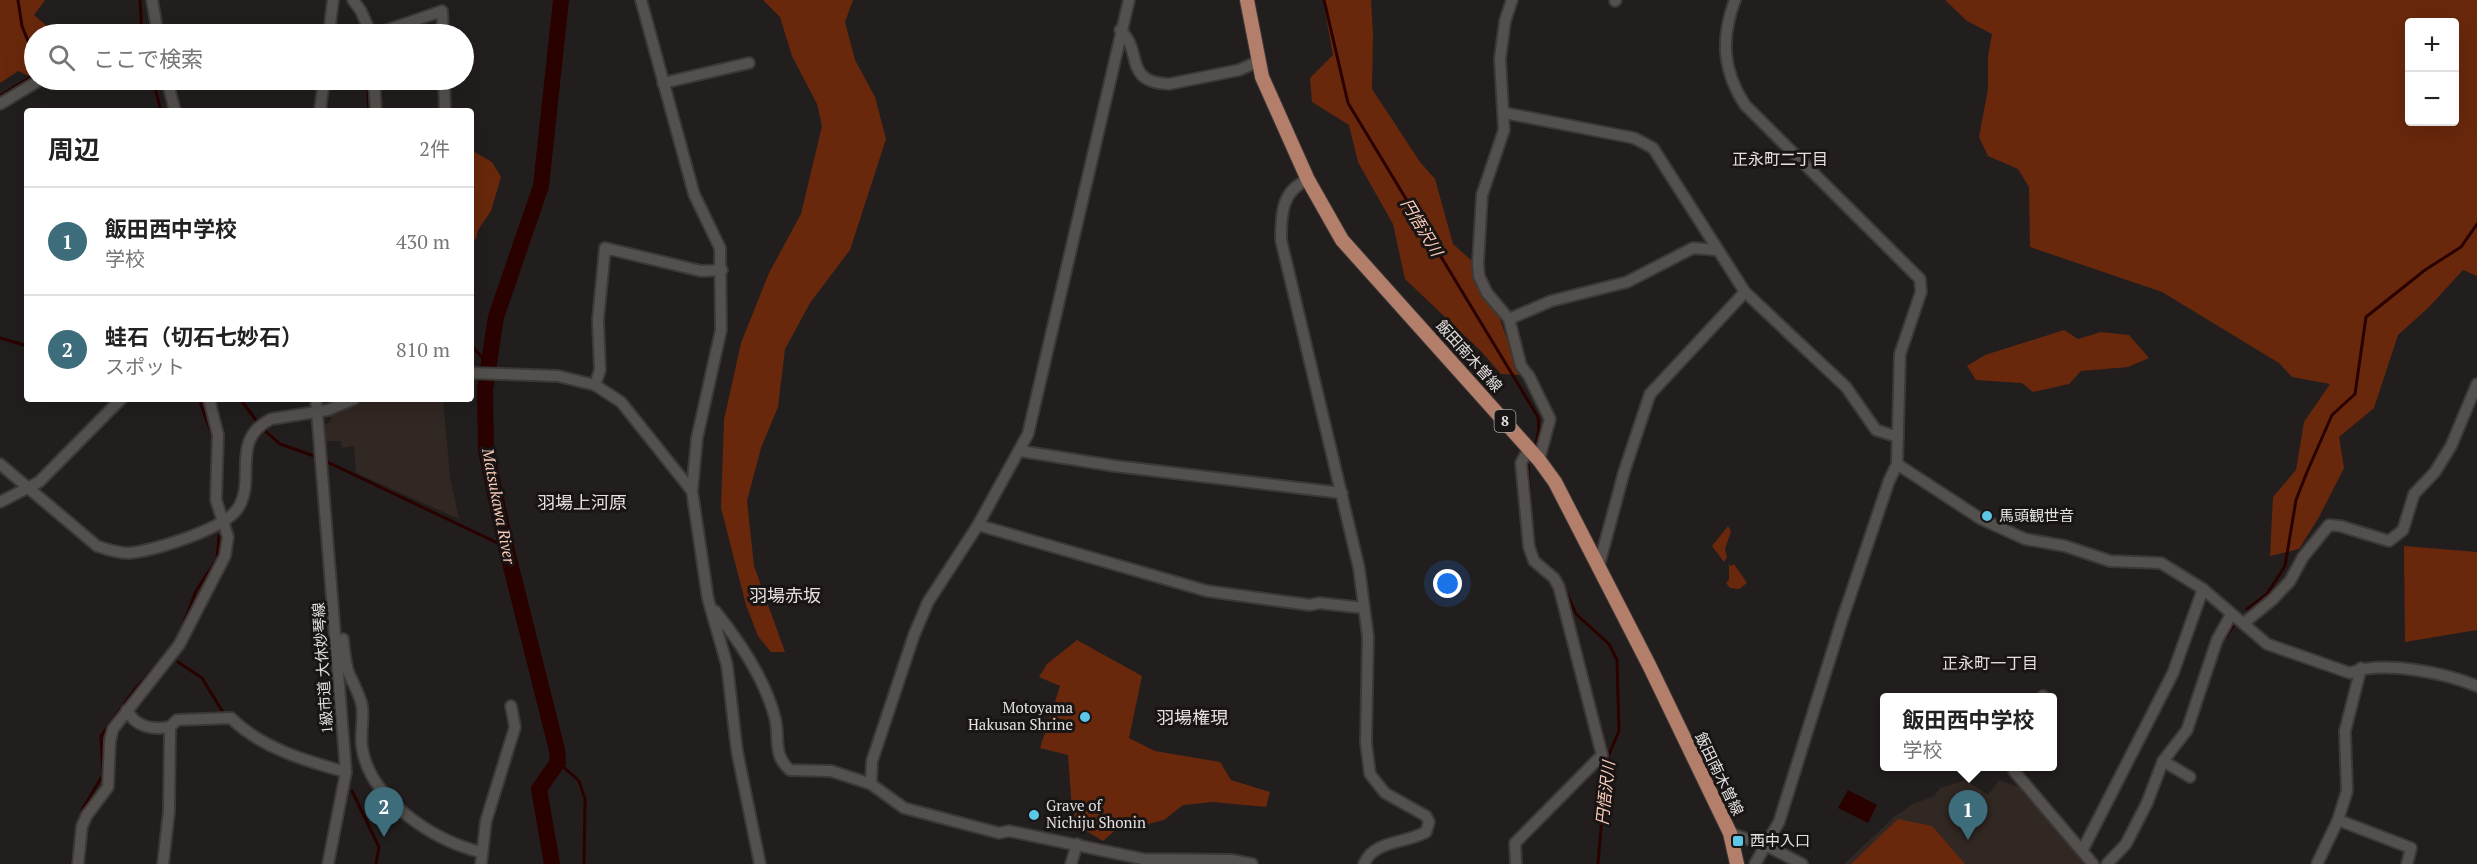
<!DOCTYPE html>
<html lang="ja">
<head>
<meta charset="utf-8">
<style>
	body { margin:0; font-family:"PT Serif","Noto Sans JP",serif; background:#f2f2f2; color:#222 }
	.controls { position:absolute; right:18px; top:18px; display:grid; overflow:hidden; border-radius:6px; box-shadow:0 6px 24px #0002 }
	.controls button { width:54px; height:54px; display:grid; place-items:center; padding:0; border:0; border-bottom:2px solid #e0e0e0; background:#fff; color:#222; font:30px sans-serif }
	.you { position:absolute; left:1448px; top:584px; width:21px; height:21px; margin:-15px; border:4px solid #fff; border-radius:50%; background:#1a73e8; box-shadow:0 0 0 9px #1a73e833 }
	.badge { display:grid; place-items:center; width:39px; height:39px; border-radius:50%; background:#3d6c7b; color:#fff; font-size:20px; font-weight:700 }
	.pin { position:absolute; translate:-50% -50px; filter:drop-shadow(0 2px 3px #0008) }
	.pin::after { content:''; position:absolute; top:32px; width:21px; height:18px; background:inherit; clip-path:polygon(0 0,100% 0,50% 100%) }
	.popup { position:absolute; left:1880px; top:693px; width:177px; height:78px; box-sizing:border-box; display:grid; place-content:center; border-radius:6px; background:#fff; filter:drop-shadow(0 2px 4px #0005); font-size:20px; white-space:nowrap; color:#767676 }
	.popup b { font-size:22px; color:#222 }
	.popup::after { content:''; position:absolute; left:50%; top:100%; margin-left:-12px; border:12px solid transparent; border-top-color:#fff }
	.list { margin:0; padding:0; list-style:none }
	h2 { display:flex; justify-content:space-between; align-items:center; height:78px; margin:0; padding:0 24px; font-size:26px }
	h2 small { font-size:20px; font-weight:400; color:#767676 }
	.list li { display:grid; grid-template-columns:39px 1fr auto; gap:18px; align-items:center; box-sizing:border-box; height:108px; padding:0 24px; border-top:2px solid #e0e0e0 }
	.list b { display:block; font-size:22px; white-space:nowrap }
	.list p { margin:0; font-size:20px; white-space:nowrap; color:#767676 }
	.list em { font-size:20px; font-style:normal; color:#767676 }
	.icon { flex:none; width:33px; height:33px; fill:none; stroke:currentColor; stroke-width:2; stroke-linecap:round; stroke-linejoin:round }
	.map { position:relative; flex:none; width:2477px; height:864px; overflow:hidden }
	.search { position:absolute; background:#fff; box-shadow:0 6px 24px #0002; left:24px; top:24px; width:450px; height:66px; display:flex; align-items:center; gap:15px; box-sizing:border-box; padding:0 21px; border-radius:33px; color:#767676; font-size:22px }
	.panel { position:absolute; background:#fff; box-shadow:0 6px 24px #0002; left:24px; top:108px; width:450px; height:294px; border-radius:6px }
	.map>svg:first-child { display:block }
	.built { fill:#312723 }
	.green { fill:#69280c; fill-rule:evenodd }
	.water { fill:#290200 }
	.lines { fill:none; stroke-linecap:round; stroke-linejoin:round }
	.stream { stroke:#290200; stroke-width:3 }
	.river { stroke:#290200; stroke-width:16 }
	.minor-casing { stroke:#3b3837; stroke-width:14 }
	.major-casing { stroke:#3b3837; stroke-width:16 }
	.minor { stroke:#54504e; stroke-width:10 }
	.major { stroke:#b37f6b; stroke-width:14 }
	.poi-dot { fill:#5dc7e8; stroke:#191514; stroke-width:2 }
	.labels { text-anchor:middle; stroke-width:6; stroke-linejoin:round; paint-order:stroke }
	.shield { fill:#191514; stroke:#a6a3a2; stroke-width:1.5 }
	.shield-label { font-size:14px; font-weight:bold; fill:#e3e0df }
	.street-label { font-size:15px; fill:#e3e0df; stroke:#191514 }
	.poi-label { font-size:15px; fill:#e3e0df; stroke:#191514; text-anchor:start }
	.neighbourhood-label { font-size:16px; fill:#e6e0de; stroke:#191514 }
	.water-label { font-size:16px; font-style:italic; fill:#fdcdbc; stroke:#191514 }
	.quarter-label { font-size:18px; fill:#e6e0de; stroke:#191514 }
</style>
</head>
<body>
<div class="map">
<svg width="2477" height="864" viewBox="0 0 2477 864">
	<rect width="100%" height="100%" fill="#221e1d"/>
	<g class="built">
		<path d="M364 399H443L450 477 459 519 356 473 354 446 342 448 341 441H325L324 425 331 421V416Z"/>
		<path d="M1966 780 1988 795 1999 780 2026 790 2086 864H1844L1894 817 1913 804 1934 796 1940 788Z"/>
	</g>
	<g class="green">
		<path d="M0 0H45L34 15 56 34H34V80H54L49 85 18 71 0 83Z"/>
		<path d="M763 0H853L845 22 855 60 875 97 886 139 850 250 810 303 785 349 778 407 761 448 747 501 754 566 785 652H771L758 636 746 605 721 508 724 420 741 343 769 273 801 214 822 126 817 104 792 56 780 17Z"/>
		<path d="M1323 0H1371L1373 34 1372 89 1420 162 1435 179 1453 244 1471 260 1480 284 1498 314 1520 375 1501 374 1481 351 1405 279 1393 224 1358 162 1349 125 1312 102 1310 78 1333 55Z"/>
		<path d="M1945 0H2477V276L2463 270 2429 307 2398 335 2374 408 2339 437 2344 468 2319 517 2299 549 2270 556 2273 497 2296 470 2304 422 2330 384 2292 377 2279 363 2162 292 2030 247 2029 187 2018 169 1988 156 1979 137 1988 89V56L1992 34 1967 21ZM2410 22H2454V122H2410Z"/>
		<path d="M471 150 492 162 501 177 491 211 478 230 476 239 471 241Z"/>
		<path d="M2064 330 2078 339 2101 332 2129 335 2149 358 2128 367 2081 371 2069 384 2033 392 2022 383 1976 380 1967 366 1985 355Z"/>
		<path d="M1728 526 1731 531 1725 549 1727 557 1724 562 1712 546Z"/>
		<path d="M2404 546 2477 552V630L2405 642Z"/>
		<path d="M1729 564 1731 566 1734 564 1747 583 1739 589 1730 588 1726 583 1729 580Z"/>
		<path d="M1077 640 1142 676 1129 738 1155 751 1220 762 1231 780 1270 792 1266 807 1213 802 1183 805 1164 820 1144 825 1120 826 1103 841 1073 823 1068 755 1040 748 1060 686 1039 677 1047 664Z"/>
		<path d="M1898 819 1932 826 1965 864H1851Z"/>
	</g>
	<path class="water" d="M1848 790 1877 805 1868 823 1838 808Z"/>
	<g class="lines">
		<g class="stream">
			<path d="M18 0 22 26 34 56"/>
			<path d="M140 0 142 34"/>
			<path d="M1324 0 1348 103 1538 417 1539 429 1536 444"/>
			<path d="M362 25 363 34"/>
			<path d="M153 80 161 111"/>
			<path d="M367 80 369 111"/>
			<path d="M0 96 29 78 34 69"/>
			<path d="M0 338 27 346"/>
			<path d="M471 345 489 365"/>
			<path d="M199 399 213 437"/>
			<path d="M240 399 259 424"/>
			<path d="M263 429 280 444 317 457"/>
			<path d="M323 460 506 547"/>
			<path d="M1528 466 1531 518"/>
			<path d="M1562 583 1576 614 1609 644 1617 660 1619 731 1607 759 1598 864"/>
			<path d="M2247 609 2267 594 2285 566 2296 500 2307 472 2332 415 2355 394 2366 317 2425 270 2461 247 2477 224"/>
			<path d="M180 633 196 591 217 559 219 536"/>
			<path d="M2225 638 2235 623"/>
			<path d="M178 662 202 678 224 714"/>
			<path d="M558 762 579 781 585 799 584 864"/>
			<path d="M352 791 379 847 376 864"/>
			<path d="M76 838 83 808 103 775 101 736 133 692 161 660"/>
			<path d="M72 864 75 848"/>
		</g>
		<path class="river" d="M552 864 539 789 558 762 557 750 506 547 486 450 485 389 496 317 541 186 561 0"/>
		<defs>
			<g id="minor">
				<path d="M152 0 158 34"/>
				<path d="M353 0 361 11 371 34"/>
				<path d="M641 0 694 194 720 248 721 330 697 438 692 491 708 599 727 665 737 751 760 864"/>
				<path d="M1512 0 1505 21 1500 59 1504 130 1482 195 1478 263 1479 276 1487 293 1509 319 1521 366 1529 376 1550 419 1539 460"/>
				<path d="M1735 0C1721 37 1722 70 1745 105L1920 279 1921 292 1900 354 1897 464 1889 481 1842 620 1779 822 1755 864"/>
				<path d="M1615 1 1616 0"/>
				<path d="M1120 30C1144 51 1122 82 1169 84L1239 70 1257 62"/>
				<path d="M329 34 333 0"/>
				<path d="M375 34 442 11 443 34"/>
				<path d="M167 80 175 111"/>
				<path d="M374 80 376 111"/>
				<path d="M444 80 445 111"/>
				<path d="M663 83 749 63"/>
				<path d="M0 104 40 80"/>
				<path d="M320 111 324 80"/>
				<path d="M1505 113 1634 138 1653 148 1745 292 1846 387 1876 430 1898 437"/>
				<path d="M1308 180C1281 190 1281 216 1281 240L1359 568 1368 637 1366 743 1370 774 1385 793 1426 816 1429 822 1426 832C1404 844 1374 840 1364 864"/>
				<path d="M1509 319 1551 301 1627 282 1693 248 1717 250"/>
				<path d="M471 373 558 376 595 385 621 402 692 491"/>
				<path d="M595 385 600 370 598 320 605 248 701 271 722 270"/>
				<path d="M316 399 346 772 328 864"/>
				<path d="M1020 451 1115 466 1342 493"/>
				<path d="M0 464 97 546C108 550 118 553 129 553 153 551 225 529 238 508 257 479 229 440 271 419L328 410 354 399"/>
				<path d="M1897 464 1981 519 2025 539 2065 546 2110 561 2161 563 2203 589 2267 644 2350 673C2383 660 2445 673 2477 686"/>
				<path d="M0 502 39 482 121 399"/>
				<path d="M978 525 1207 591 1310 605 1319 603 1364 608"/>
				<path d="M1599 565 1624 472 1650 394 1745 292"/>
				<path d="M715 611C740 642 765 679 775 718 780 737 772 755 790 770L831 771 871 784 904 808 999 833 1009 831 1143 859 1231 860 1252 864"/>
				<path d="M2244 623 2272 600 2290 581 2303 557 2329 525 2340 526 2389 541 2403 530 2414 494 2435 472 2451 446 2477 384"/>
				<path d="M343 639C344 650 345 661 348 671 352 682 360 694 362 706 364 719 360 734 362 747 369 798 434 842 481 852"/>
				<path d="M2043 698V696"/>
				<path d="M127 710C135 727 153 730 170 727"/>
				<path d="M2163 761 2190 777"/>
				<path d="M2013 766 2014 771 2093 864"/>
				<path d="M871 784 872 761 914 635 928 602 978 525 1028 434 1129 0"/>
				<path d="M2338 820 2411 848 2407 864"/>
				<path d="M1730 833 1767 846 1802 864"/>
				<path d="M2082 851 2173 673 2203 589"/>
				<path d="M78 864 82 826 87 815 108 787 110 741 113 729 179 645 225 556 228 537 216 500 218 435 209 399"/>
				<path d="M163 864 169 811 170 727 177 720 231 718C261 748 306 761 346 772"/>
				<path d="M481 864 486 821 515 727 511 706"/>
				<path d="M1071 864 1077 844"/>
				<path d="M1516 864 1515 843 1602 755 1559 587 1554 578 1534 561 1529 547 1521 463 1529 448"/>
				<path d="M2107 864 2126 844 2147 803 2163 761 2187 730 2217 640 2231 615"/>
				<path d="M2317 864 2338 820 2347 791 2345 731 2361 668"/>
			</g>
			<path id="major" d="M1247 0 1262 77 1308 180 1342 240 1539 460 1555 482 1649 665 1730 833 1737 864"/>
		</defs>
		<use href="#minor" class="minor-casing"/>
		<use href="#major" class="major-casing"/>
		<use href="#minor" class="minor"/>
		<use href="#major" class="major"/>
	</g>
	<g class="poi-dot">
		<circle cx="1987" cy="516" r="6"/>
		<circle cx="1085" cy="717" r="6"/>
		<circle cx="1034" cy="815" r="6"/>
		<rect x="1732" y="835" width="12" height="12" rx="3"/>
	</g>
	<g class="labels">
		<rect class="shield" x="1494.5" y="410" width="21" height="22" rx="4.5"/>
		<g class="shield-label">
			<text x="1505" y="426">8</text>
		</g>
		<g class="street-label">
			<text transform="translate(1469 356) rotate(48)" y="5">飯田南木曽線</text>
			<text transform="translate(323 668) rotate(-94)" y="5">1級市道 大休妙琴線</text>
			<text transform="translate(1719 774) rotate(64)" y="5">飯田南木曽線</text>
		</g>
		<g class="poi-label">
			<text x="1999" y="521">馬頭観世音</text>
			<text x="1073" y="713" text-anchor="end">Motoyama<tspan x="1073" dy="17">Hakusan Shrine</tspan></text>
			<text x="1046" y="811">Grave of<tspan x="1046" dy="17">Nichiju Shonin</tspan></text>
			<text x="1750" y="846">西中入口</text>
		</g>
		<g class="neighbourhood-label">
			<text x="1780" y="165">正永町二丁目</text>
			<text x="1990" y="669">正永町一丁目</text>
		</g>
		<g class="water-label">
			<text transform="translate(1422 227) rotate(59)" y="6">円悟沢川</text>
			<text transform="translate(499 506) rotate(79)" y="6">Matsukawa River</text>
			<text transform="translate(1605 793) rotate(-84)" y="6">円悟沢川</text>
		</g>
		<g class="quarter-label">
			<text x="582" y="509">羽場上河原</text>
			<text x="785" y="602">羽場赤坂</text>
			<text x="1192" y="724">羽場権現</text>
		</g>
	</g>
</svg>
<div class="controls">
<button>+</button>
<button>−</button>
</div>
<div class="you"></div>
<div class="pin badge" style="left:1968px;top:840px">1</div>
<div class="popup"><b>飯田西中学校</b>学校</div>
<div class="pin badge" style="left:384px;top:837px">2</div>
<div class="search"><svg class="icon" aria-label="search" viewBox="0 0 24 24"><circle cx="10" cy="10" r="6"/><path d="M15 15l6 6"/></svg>ここで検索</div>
<section class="panel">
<h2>周辺<small>2件</small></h2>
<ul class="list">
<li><span class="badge">1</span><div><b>飯田西中学校</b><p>学校</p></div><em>430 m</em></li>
<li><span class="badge">2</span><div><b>蛙石（切石七妙石）</b><p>スポット</p></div><em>810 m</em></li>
</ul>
</section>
</div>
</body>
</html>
